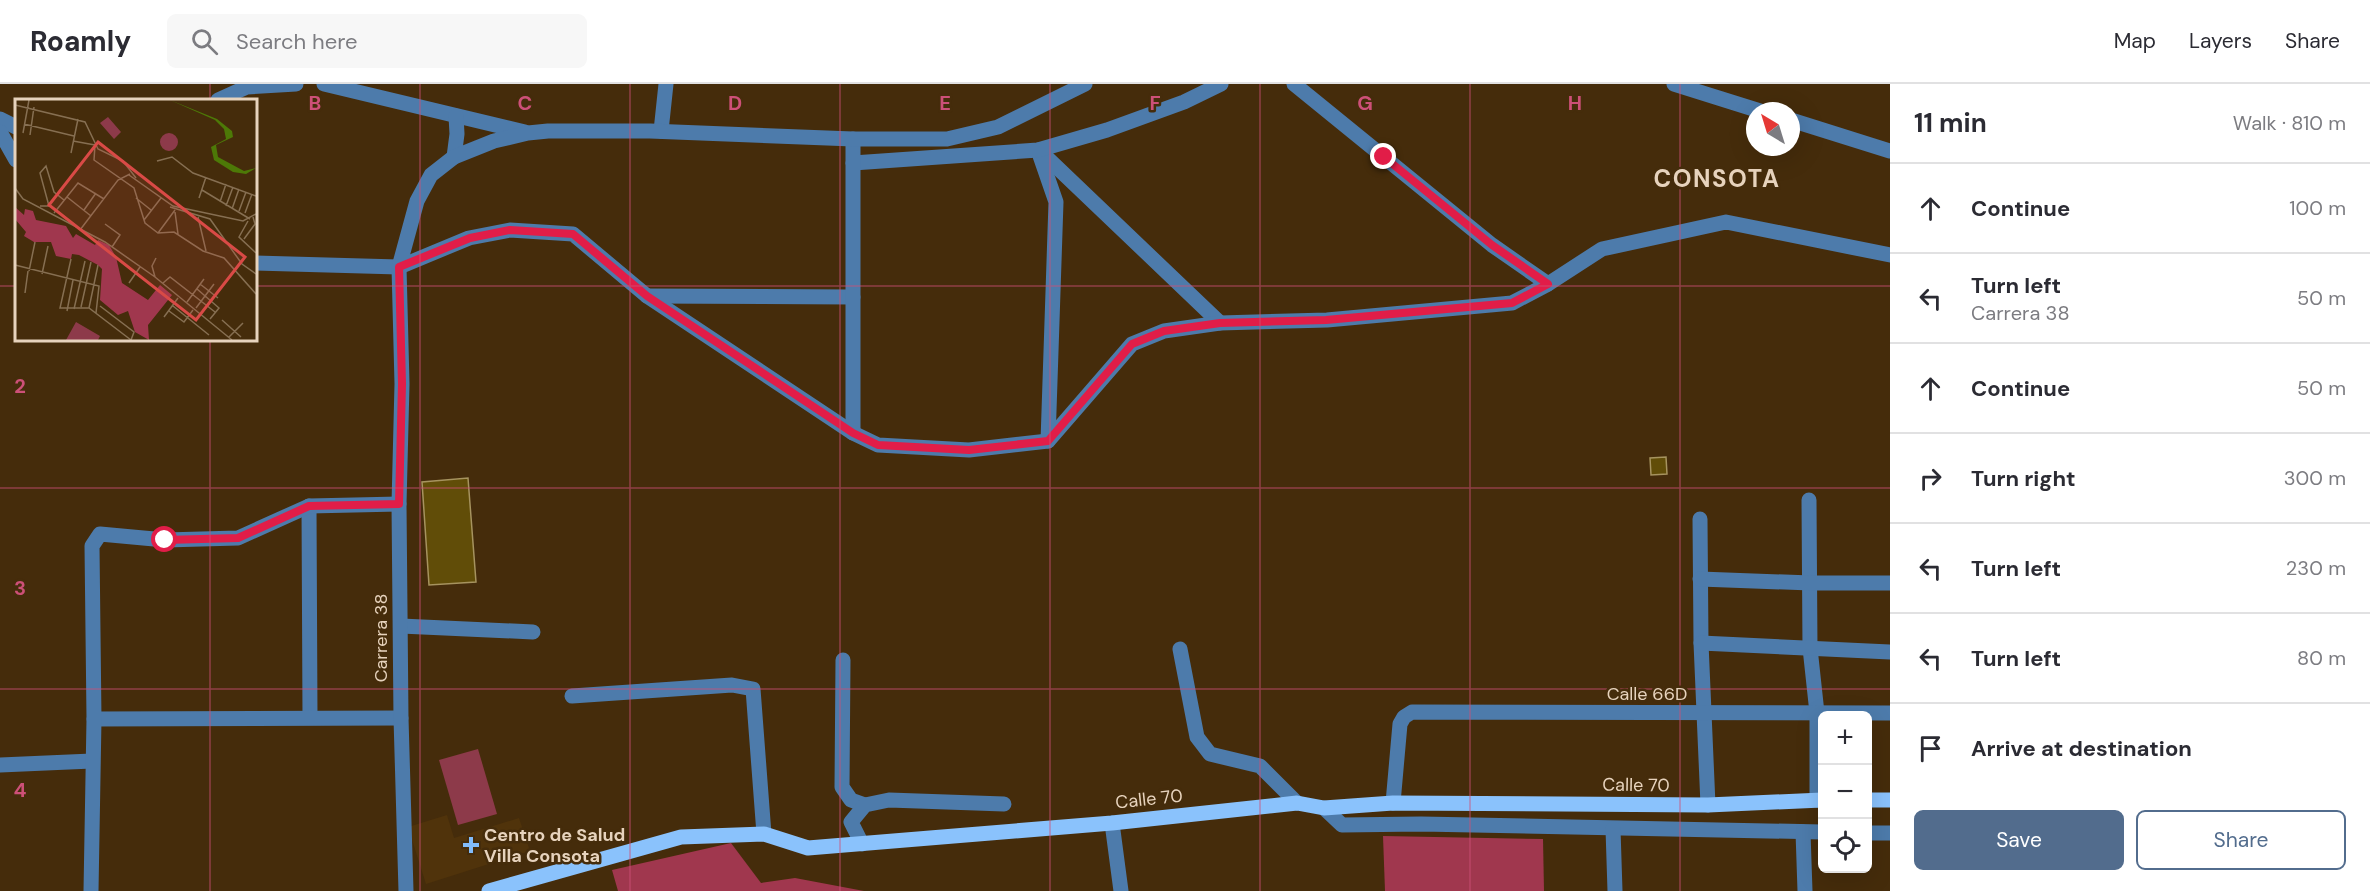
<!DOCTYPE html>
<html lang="en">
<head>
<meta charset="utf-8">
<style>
	body { margin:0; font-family:"DM Sans",sans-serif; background:#f7f7f7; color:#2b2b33 }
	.controls { position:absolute; right:18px; bottom:18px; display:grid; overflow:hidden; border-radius:9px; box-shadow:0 6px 24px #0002 }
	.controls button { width:54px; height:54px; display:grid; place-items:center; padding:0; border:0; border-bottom:2px solid #e1e1e2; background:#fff; color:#2b2b33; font:30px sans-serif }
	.compass { position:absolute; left:1746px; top:18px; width:54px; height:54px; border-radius:50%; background:#fff; box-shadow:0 6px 24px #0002; rotate:322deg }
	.stop { position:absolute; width:18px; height:18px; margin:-14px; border:4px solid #e11d48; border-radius:50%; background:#fff }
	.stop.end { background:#e11d48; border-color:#fff; box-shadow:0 2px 6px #0008 }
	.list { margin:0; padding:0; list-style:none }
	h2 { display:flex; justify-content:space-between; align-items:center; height:78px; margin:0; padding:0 24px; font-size:26px }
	h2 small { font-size:20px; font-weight:400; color:#7c7c81 }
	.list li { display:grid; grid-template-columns:39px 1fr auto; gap:18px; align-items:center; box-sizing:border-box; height:90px; padding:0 24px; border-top:2px solid #e1e1e2 }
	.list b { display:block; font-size:22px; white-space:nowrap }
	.list p { margin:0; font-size:20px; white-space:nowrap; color:#7c7c81 }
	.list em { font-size:20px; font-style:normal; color:#7c7c81 }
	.actions { display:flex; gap:12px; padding:18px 24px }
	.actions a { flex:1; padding:14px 0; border:2px solid #526c8d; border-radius:9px; text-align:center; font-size:21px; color:#526c8d }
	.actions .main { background:#526c8d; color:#fff }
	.icon { flex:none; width:33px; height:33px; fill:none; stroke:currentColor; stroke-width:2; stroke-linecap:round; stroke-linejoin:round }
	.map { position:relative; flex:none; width:1890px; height:807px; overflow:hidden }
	header { display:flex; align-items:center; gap:36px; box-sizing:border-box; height:84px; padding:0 30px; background:#fff; border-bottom:2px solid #e1e1e2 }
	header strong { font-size:28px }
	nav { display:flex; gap:33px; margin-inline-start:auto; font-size:21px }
	.search { width:420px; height:54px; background:#f7f7f7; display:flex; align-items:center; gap:15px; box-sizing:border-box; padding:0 21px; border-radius:9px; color:#7c7c81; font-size:22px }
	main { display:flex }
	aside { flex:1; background:#fff }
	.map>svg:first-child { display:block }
	.built { fill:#50330b }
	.green { fill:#8d3a4a }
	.forest { fill:#a0374e }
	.building { fill:#614d08; stroke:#a6935f; stroke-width:1.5 }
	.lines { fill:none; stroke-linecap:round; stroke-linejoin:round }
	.minor { stroke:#4d7bab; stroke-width:15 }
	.major { stroke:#8ac2fc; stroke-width:15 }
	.route { stroke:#e11d48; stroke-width:8 }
	.grid { fill:none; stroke:#cd5078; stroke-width:1.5; stroke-opacity:0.55 }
	.poi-dot { fill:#82bcfa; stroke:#452c0b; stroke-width:2 }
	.labels { text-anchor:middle; stroke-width:5; stroke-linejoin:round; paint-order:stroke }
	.street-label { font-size:18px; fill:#e7d3bd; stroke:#452c0b }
	.poi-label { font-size:18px; font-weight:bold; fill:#e7d3bd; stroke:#452c0b; text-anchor:start }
	.district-label { font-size:24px; font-weight:bold; letter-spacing:1.5px; fill:#e7d3bd; stroke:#452c0b }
	.inset-road { fill:none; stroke:#866f52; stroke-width:1.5 }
	.view { fill:#d94a46; fill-opacity:0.15; stroke:#d94a46; stroke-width:3 }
	.inset-edge { fill:none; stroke:#e7d3bd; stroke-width:3 }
	.grid-label { font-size:20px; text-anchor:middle; font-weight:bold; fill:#cd5078; stroke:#452c0b; stroke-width:5; stroke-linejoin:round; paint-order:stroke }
</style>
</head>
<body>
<header>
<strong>Roamly</strong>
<div class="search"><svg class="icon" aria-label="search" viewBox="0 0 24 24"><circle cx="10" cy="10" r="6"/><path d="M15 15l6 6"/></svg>Search here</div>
<nav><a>Map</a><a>Layers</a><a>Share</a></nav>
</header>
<main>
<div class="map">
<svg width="1890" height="807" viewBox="0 0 1890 807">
	<rect width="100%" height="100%" fill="#452c0b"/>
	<path class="built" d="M447 731 454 754 519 734 530 767 426 800 408 743Z"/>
	<path class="green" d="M478 665 497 730 458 741 439 676Z"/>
	<g class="forest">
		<path d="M1383 752 1543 755 1544 807H1385Z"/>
		<path d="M731 759 761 799 795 794 864 807H618L612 786Z"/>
	</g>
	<g class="building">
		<path d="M1666 373 1667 390 1651 391 1650 374Z"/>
		<path d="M468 394 476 498 429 501 422 398Z"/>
	</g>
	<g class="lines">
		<g class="minor">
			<path d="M324 0 525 48"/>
			<path d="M1294 0 1492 161 1548 200"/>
			<path d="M1674 0 1760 27"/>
			<path d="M218 16 247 3 296 0"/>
			<path d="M0 35 16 43"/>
			<path d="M1791 36 1890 67"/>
			<path d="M661 47 666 0"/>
			<path d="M0 48 16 76"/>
			<path d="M1038 66 1056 118 1048 357"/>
			<path d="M1042 69 1220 239"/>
			<path d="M454 73 457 50 456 32"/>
			<path d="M853 79 1038 66 1107 46 1184 18 1221 0"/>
			<path d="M255 179 399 183 469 154 510 146 573 150 647 212 853 349 878 361 969 366 1048 357 1132 260 1164 247 1220 239 1327 236 1512 219 1548 200 1602 165 1726 138 1890 171"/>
			<path d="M647 212 853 213"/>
			<path d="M853 349V55"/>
			<path d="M1809 416 1810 564 1817 629V716"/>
			<path d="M309 422 310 633"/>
			<path d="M1700 435 1701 559 1708 721"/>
			<path d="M1700 495 1811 499H1890"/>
			<path d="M401 542 533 548"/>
			<path d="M1701 559 1890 568"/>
			<path d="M1180 565 1197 653 1210 670 1260 682 1297 719"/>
			<path d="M843 576 842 703 851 716 865 721"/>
			<path d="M572 612 732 601 753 605 764 750"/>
			<path d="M94 635 401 634"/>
			<path d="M0 681 92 677"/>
			<path d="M1393 719 1400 640 1404 633 1412 628 1890 629"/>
			<path d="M1324 724 1342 741 1421 740 1822 748"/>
			<path d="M1112 739 1121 807"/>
			<path d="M1613 745 1615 807"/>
			<path d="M1803 748 1805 807"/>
			<path d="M1868 749H1890"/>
			<path d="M862 760 851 738 865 721 889 716 1004 720"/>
			<path d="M91 807 94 635 92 462 100 450 165 456 238 454 309 422 399 420"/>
			<path d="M406 807 401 634 399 420 402 300 399 183 417 117 431 91 454 73 494 57 528 49 548 47H650L853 55H947L998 43 1085 0"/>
		</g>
		<g class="major">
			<path d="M1868 716H1890"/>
			<path d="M489 807 681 753 764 750 808 764 1112 739 1297 719 1324 724 1393 719 1708 721 1822 716"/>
		</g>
	</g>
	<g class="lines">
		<path class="route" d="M165 456 238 454 309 422 399 420 402 300 399 183 470 154 510 146 573 150 647 212 853 349 878 361 969 366 1048 357 1132 260 1164 247 1220 239 1326 236 1512 219 1548 200 1492 161 1384 73"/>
	</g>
	<path class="grid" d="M210 0V16M420 0V807M630 0V807M840 0V807M1050 0V807M1260 0V807M1470 0V807M1680 0V807M0 202H16M255 202H1890M210 255V807M0 404H1890M0 605H1890"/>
	<path class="poi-dot" d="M468 752h6v6h6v6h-6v6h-6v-6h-6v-6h6z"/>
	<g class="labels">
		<g class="street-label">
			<text transform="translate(381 554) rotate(-90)" y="6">Carrera 38</text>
			<text x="1647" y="616">Calle 66D</text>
			<text transform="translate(1636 701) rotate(1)" y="6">Calle 70</text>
			<text transform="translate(1149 715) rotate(-6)" y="6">Calle 70</text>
		</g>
		<g class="poi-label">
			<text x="484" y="757">Centro de Salud<tspan x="484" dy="21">Villa Consota</tspan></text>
		</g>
		<g class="district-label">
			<text x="1717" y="103">CONSOTA</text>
		</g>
	</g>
	<g transform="translate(15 15)">
		<rect width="242" height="242" fill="#452c0b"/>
		<path d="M93 18 106 33 99 40 85 24ZM145 43a9 9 0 1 1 18 0a9 9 0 1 1-18 0ZM61 223 85 237 83 241H51Z" fill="#8d3a4a"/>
		<path d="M0 108 9 116 10 110 18 112 21 121 51 127 58 139 61 135 80 146 83 141 94 146 101 158 107 184 133 201 145 186 157 196 133 226 134 241 120 233 113 212 103 216 85 201 87 170 83 166 64 156 57 155 56 160 41 157 36 143H19L9 137 11 133 0 120Z" fill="#a0374e"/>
		<path d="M155 1 202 20 217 32 218 38 201 46 203 58 229 72 241 69 231 75 218 73 199 61 196 48 211 40 209 30 200 21Z" fill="#4d7907"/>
		<path class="inset-road" d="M0 6 70 23 83 50 108 62 121 79M9 25 59 37M8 34 14 1M15 36 19 8M58 42 80 46M80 46 79 61 119 89 130 124 143 134 159 133 188 152 209 159 241 195M56 54 63 20M142 62 157 58 178 74 241 97M114 76 158 107 228 122 241 115M0 89 8 100 90 143 140 178 217 241M187 91 235 120M52 98 76 117M121 99 136 111M184 99 191 78M205 103 211 85M25 107H34L25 74 31 67 39 93 49 101M211 107 218 88M155 108 195 120 227 165 241 175M217 110 224 90M69 111 81 94M224 112 231 93M160 113 163 135M39 114 63 84 89 100M230 114 237 95M183 118 191 152M129 121 146 99M233 122 224 138 241 154M90 125 105 136 97 148M65 131 103 81 115 75M143 134 160 111M229 140 240 125 238 118M56 160 45 209H74L116 241M0 166 84 187 81 214M14 172 20 143M27 175 33 147M140 178 137 167 141 159M114 184 125 168M148 184 155 178 200 213M185 185 203 199M182 190 204 209 195 220M10 194 13 172M172 203 189 180M85 207 119 233 116 241M158 207 194 236M66 208 76 163M74 209 83 166M181 209 199 185M59 210 70 162M52 212 58 181M154 212 169 223 178 211M149 218 163 199M207 221 226 238M214 238 228 224"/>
		<path class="view" d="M83 43 230 158 181 221 34 106Z"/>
		<rect width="242" height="242" class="inset-edge"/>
	</g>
	<g class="grid-label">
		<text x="315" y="26">B</text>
		<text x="525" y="26">C</text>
		<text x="735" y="26">D</text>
		<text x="945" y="26">E</text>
		<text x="1155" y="26">F</text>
		<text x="1365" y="26">G</text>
		<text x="1575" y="26">H</text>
		<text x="20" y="309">2</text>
		<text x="20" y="511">3</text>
		<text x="20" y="713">4</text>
	</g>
</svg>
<div class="controls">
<button>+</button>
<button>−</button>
<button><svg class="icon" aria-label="locate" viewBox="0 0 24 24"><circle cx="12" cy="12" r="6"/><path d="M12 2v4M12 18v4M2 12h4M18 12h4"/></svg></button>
</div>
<svg class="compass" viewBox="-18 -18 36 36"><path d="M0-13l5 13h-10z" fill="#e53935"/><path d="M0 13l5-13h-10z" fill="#7c7c81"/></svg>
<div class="stop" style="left:165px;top:456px"></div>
<div class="stop end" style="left:1384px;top:73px"></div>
</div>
<aside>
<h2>11 min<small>Walk · 810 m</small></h2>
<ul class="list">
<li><svg class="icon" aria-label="ahead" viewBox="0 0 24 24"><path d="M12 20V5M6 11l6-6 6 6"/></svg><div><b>Continue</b></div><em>100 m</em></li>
<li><svg class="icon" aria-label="left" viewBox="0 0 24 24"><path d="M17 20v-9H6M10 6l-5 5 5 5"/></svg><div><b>Turn left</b><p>Carrera 38</p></div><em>50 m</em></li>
<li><svg class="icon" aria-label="ahead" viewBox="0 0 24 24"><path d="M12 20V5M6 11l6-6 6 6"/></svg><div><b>Continue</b></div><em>50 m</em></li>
<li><svg class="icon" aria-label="right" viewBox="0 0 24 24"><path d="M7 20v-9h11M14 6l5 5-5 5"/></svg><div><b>Turn right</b></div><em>300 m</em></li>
<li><svg class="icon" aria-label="left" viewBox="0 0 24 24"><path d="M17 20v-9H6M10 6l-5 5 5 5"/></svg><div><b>Turn left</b></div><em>230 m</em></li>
<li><svg class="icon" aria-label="left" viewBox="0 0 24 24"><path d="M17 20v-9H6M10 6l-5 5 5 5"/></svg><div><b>Turn left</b></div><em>80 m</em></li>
<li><svg class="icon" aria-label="arrive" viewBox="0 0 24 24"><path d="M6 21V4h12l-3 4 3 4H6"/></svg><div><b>Arrive at destination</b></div></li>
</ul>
<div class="actions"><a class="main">Save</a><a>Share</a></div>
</aside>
</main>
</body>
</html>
